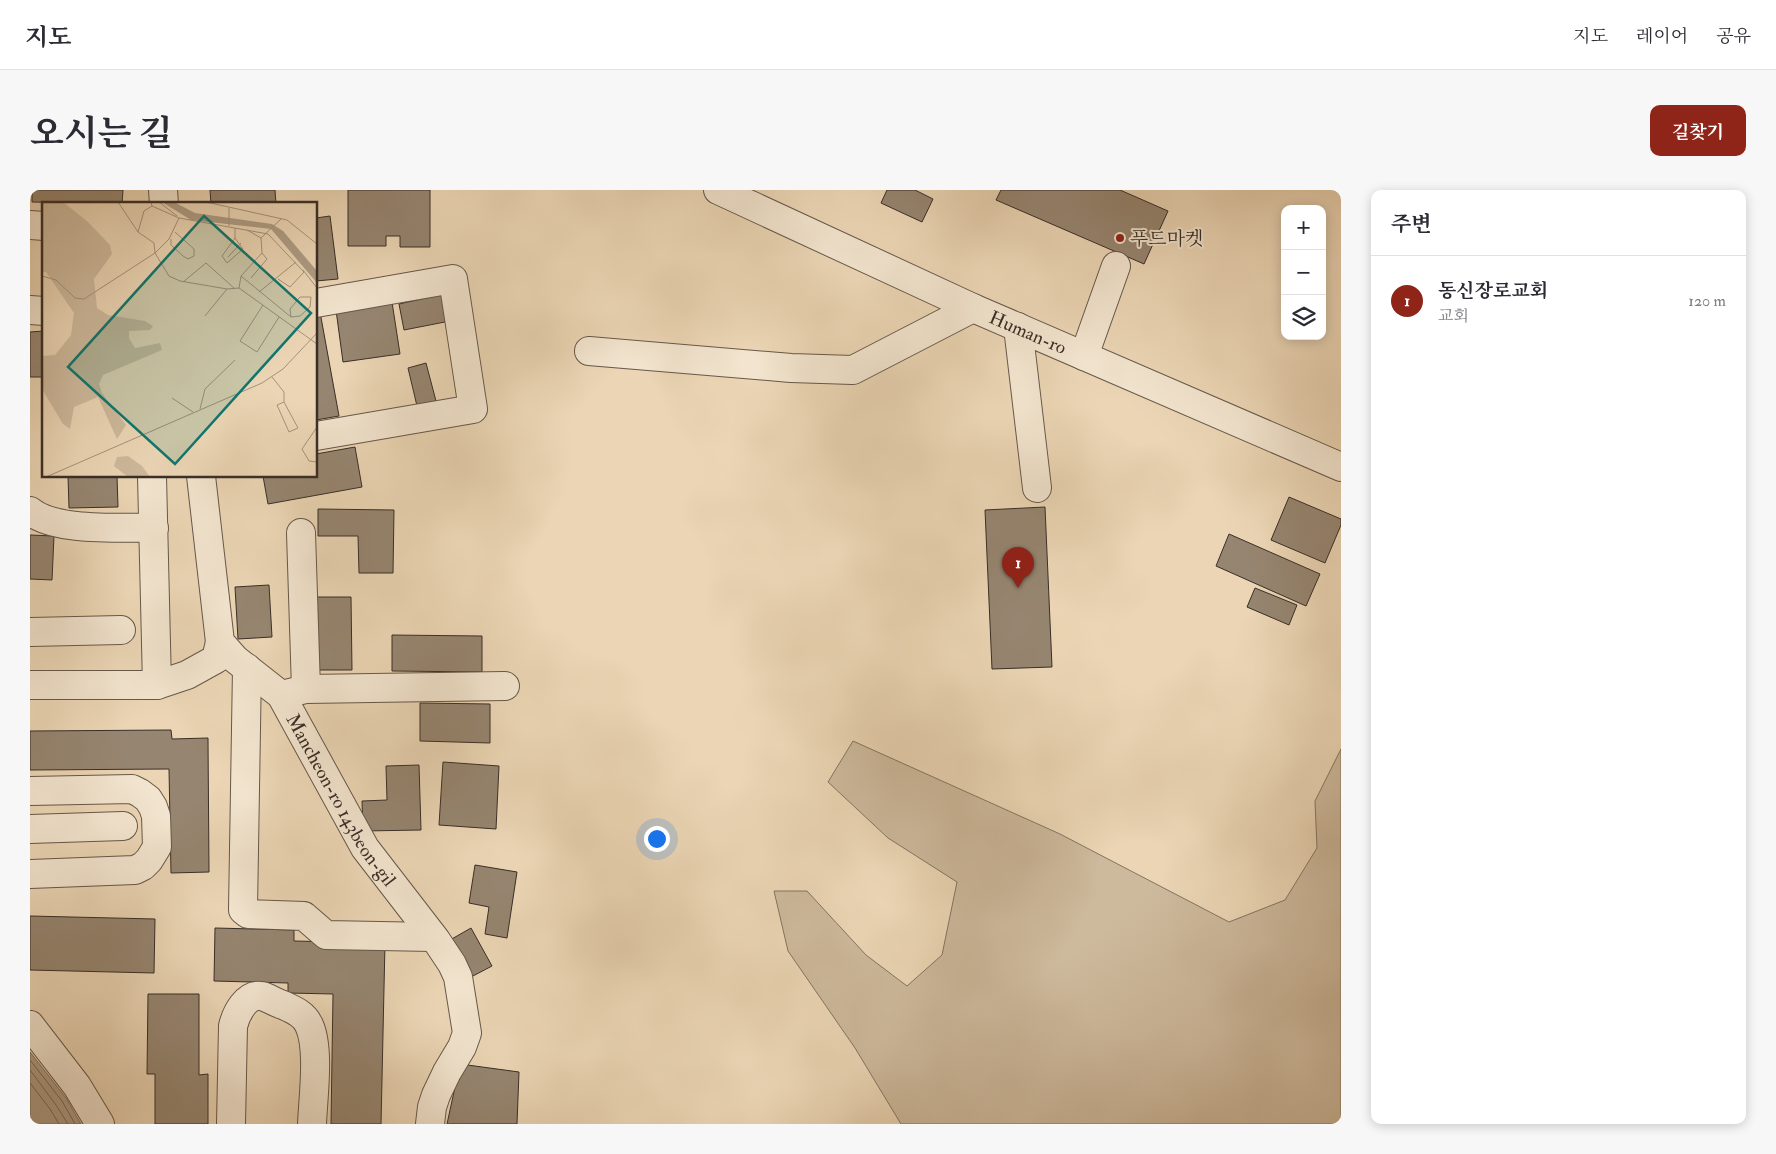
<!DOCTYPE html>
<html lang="ko">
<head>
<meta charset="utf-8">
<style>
	body { margin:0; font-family:"IM FELL Double Pica","Noto Serif KR",serif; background:#f7f7f7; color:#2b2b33 }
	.controls { position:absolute; right:15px; top:15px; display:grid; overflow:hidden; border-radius:10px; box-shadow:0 2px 12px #0003 }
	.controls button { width:45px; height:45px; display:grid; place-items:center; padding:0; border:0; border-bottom:1px solid #e1e1e2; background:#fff; color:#2b2b33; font:25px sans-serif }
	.you { position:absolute; left:626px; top:648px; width:18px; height:18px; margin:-12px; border:4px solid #fff; border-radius:50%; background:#1a73e8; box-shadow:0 0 0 8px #1a73e833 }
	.badge { display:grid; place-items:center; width:32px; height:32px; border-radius:50%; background:#8f2418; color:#fff; font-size:16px; font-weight:700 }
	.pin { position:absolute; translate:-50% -41px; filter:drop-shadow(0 1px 2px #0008) }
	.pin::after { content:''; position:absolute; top:26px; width:18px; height:15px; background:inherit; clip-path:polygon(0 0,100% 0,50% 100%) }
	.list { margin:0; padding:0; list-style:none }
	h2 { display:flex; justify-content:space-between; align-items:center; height:65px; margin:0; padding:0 20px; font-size:21px }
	h2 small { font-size:16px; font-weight:400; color:#7c7c81 }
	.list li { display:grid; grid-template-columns:32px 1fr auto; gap:15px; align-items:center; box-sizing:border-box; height:90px; padding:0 20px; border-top:1px solid #e1e1e2 }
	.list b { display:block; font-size:19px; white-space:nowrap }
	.list p { margin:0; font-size:16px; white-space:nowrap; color:#7c7c81 }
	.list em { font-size:16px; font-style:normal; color:#7c7c81 }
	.icon { flex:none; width:28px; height:28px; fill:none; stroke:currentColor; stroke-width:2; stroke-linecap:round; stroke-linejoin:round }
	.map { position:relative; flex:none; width:1311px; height:934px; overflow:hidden; border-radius:10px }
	header { display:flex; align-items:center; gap:30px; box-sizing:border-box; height:70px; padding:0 25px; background:#fff; border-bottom:1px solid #e1e1e2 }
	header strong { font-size:24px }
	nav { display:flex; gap:28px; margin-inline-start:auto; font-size:18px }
	.intro { display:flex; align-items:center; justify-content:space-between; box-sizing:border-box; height:120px; padding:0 30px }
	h1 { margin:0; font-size:35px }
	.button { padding:12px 22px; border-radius:10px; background:#8f2418; color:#fff; font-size:18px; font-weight:700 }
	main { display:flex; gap:30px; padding:0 30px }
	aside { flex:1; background:#fff; border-radius:10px; box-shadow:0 2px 12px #0003 }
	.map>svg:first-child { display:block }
	.green { fill:#cdb99c; stroke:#837462 }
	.water { fill:#ae9c84; stroke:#7f705f }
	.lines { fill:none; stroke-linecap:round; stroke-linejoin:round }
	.shore { stroke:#746556; stroke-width:1 }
	.building { fill:#968570; stroke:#392e27 }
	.minor-casing { stroke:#66584a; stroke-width:30 }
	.minor { stroke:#f2e4ce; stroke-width:28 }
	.poi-dot { fill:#8f2418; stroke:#f2e4ce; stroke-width:2 }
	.labels { text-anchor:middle; stroke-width:4; stroke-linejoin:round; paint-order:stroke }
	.poi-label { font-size:19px; fill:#392e27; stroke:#f2e4ce; text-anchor:start }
	.street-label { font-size:19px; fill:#392e27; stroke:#f2e4ce }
	.inset-road { fill:none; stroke:#a4927c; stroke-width:1 }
	.view { fill:#0f766e; fill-opacity:0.15; stroke:#0f766e; stroke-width:2.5 }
	.inset-edge { fill:none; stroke:#392e27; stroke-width:2.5 }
</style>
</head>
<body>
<header>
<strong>지도</strong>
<nav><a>지도</a><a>레이어</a><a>공유</a></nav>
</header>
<div class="intro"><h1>오시는 길</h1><a class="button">길찾기</a></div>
<main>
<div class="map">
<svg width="1311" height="934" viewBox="0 0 1311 934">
	<rect width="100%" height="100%" fill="#ebd5b4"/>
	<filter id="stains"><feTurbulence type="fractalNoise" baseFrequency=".004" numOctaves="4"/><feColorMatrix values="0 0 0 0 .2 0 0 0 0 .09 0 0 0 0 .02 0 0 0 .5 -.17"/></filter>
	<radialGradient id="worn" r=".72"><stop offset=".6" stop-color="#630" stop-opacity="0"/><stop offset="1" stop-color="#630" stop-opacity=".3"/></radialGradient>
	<path class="green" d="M823 551 1030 644 1199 732 1255 710 1287 658 1285 611 1311 559V934H871L825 858 758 761 744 701H777L836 765 877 796 912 765 927 692 858 648 798 592Z"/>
	<path class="water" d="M0 862 36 908 51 934H0Z"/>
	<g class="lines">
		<g class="shore">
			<path d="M0 870 32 911 45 934"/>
			<path d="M0 880 26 915 38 934"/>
			<path d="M0 893 20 919 29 934"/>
		</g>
	</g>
	<g class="building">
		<path d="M2 0H93L92 14 2 12Z"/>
		<path d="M180 0H245L246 14H181Z"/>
		<path d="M318 0H400V57H370V46H356V56H318Z"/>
		<path d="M857 0H885L903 9 892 32 851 13Z"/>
		<path d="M971 0H1090L1138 21 1114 74 966 10Z"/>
		<path d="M300 26 308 89 286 91V28Z"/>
		<path d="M414 104 420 131 374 140 369 114Z"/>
		<path d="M362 112 370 164 313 172 306 120Z"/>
		<path d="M290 122 309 226 286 230V123Z"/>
		<path d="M14 141V187H0V142Z"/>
		<path d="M396 173 406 211 387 216 378 178Z"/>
		<path d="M325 257 332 297 238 314 233 286H286V264Z"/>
		<path d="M38 286H87L88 317 39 318Z"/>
		<path d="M1259 307 1311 329V335L1295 373 1241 350Z"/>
		<path d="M1015 317 1022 477 962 479 955 320Z"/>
		<path d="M288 319 364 320 363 383H329L328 346H288Z"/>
		<path d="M1199 344 1290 384 1276 416 1186 376Z"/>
		<path d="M0 345 24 346 22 390 0 389Z"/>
		<path d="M239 395 242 447 208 449 205 397Z"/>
		<path d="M1225 398 1267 415 1259 435 1217 417Z"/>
		<path d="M286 407H321L322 480H287Z"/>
		<path d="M362 445 452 446V482L362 481Z"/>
		<path d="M390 513 460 514V553L390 551Z"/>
		<path d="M141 540 142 549 178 548 179 682 141 683 139 579 0 580V541Z"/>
		<path d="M413 572 469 576 466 639 409 635Z"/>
		<path d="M389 575 391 640 333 641 332 611 357 610 356 576Z"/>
		<path d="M445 675 487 682 477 748 455 744 459 717 439 713Z"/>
		<path d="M0 726 125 729 124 783 0 780Z"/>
		<path d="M185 738 264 740V751L355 753 351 934H301L303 804 258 803V793L184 791Z"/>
		<path d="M441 738 462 776 441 787 420 750Z"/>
		<path d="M118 804H169V885L178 884V934H125V884H117Z"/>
		<path d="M430 874 489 882 487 934H417Z"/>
	</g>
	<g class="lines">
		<defs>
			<g id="minor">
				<path d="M133 0 134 14"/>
				<path id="s1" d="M688 0 943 118 1311 277"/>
				<path d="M0 35 14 36"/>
				<path d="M286 113 423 89 443 219 286 246"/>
				<path d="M0 120 14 121"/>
				<path d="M988 137 1007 298"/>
				<path d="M559 161 761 178 823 180 943 118"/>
				<path d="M1054 166 1086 76"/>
				<path d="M122 286 127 495"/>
				<path id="s2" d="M171 286 190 452 205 469 251 505 335 658 406 750 422 774 428 787 437 843 432 857 417 882 406 905 402 917 400 934"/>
				<path d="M0 321C25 342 91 337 124 338"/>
				<path d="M271 343 276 499"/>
				<path d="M0 442 91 440"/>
				<path d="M217 478 213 720 218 724 274 726 296 745 403 747"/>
				<path d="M0 495H127L157 485 186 469 190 452"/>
				<path d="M251 505 276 499 475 496"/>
				<path d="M0 601 102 599 110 603 118 609 123 617 126 626 127 657 119 670 113 676 105 680 0 684"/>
				<path d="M0 639 93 636"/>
				<path d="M0 835 47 896 70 934"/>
				<path d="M201 934 203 836C206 824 216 803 232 806 239 808 246 813 253 815 264 820 274 824 279 835 290 858 283 908 282 934"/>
			</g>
		</defs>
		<use href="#minor" class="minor-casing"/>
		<use href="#minor" class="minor"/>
	</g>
	<circle class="poi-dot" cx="1090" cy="48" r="5"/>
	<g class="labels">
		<g class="poi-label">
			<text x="1100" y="55">푸드마켓</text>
		</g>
		<g class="street-label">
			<text dy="7" stroke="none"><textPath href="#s1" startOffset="341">Human-ro</textPath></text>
			<text dy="7" stroke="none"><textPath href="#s2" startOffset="369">Mancheon-ro 143beon-gil</textPath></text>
		</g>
	</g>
	<g transform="translate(12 12)">
		<rect width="275" height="275" fill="#ebd5b4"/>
		<path d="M0 0H21L46 20 68 43 70 52 52 77 55 106 66 113 103 119 111 124 108 128 87 129V136L93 146 118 141 120 148 61 173 57 182 60 191 84 223 75 237 56 195 32 205 28 227 21 222 0 187V154L13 153 29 133 32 111 4 70H0ZM86 254 100 264 108 275H86L72 264 75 255Z" fill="#cdb99c"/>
		<path d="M120 0H132L153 11 230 22 241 29 275 69V81L229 27 149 18Z" fill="#ae9c84"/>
		<path class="inset-road" d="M76 0 96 30 112 41 113 51 127 74 138 79 185 87 197 86 275 142M117 0 135 14M164 0 245 18 275 42M110 4 137 16M187 24V6M193 26V36L180 54 185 61 201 47 193 36M205 28 219 36M96 30 102 9 110 4 109 0M129 37V43L141 54 146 57 152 54V47L133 30M186 55 199 41M261 68 275 86M0 74 14 78 33 96 42 97 113 51 127 37 137 16 226 32 262 70 248 85 236 77M199 74 249 115 258 114 268 105 269 95H258L248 107 249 115M209 76 225 57 220 51 219 36 239 17M141 80 164 61 192 86M197 86 199 74 220 51M217 90 254 60M221 103 198 139 215 150 237 115M163 114 185 87M230 175 242 190V200L235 203 247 230 256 226 242 200M130 196 151 210M158 207 163 187 193 158M275 225 260 247 267 259 275 260M4 275 220 181 241 167 275 131"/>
		<path class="view" d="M162 14 269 111 133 262 26 165Z"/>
		<rect width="275" height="275" class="inset-edge"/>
	</g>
	<rect width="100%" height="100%" filter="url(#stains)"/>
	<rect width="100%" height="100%" fill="url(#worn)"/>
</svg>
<div class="controls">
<button>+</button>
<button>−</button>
<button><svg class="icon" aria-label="layers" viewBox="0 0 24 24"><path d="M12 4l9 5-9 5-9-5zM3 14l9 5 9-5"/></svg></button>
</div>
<div class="you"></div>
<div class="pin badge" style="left:988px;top:398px">1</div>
</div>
<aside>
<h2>주변<small></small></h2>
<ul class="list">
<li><span class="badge">1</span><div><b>동신장로교회</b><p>교회</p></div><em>120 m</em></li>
</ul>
</aside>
</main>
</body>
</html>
